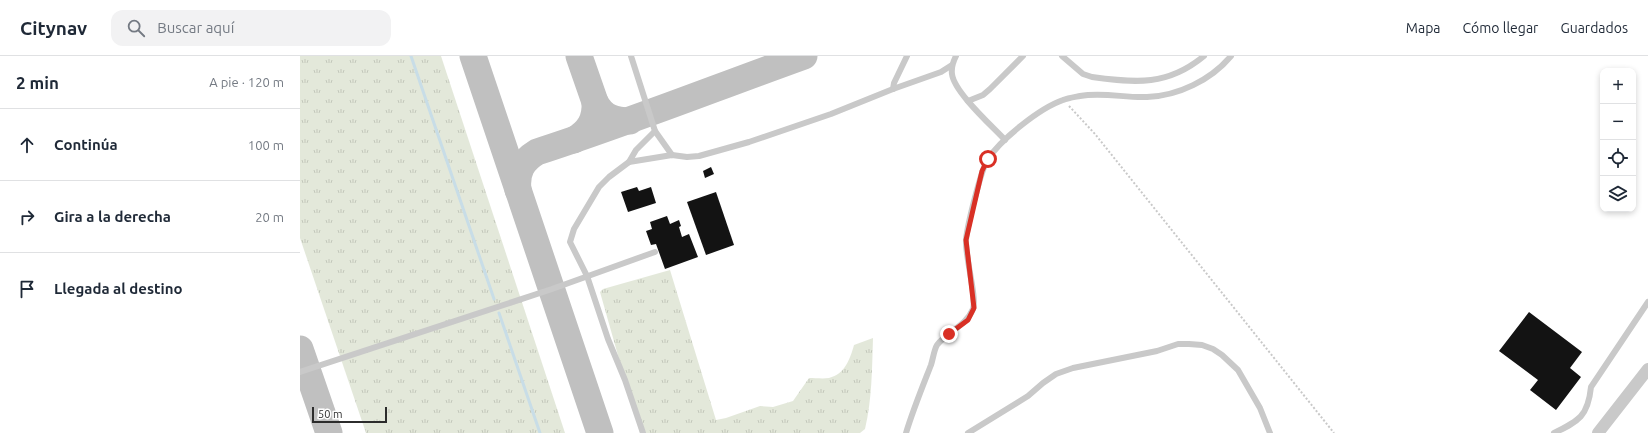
<!DOCTYPE html>
<html lang="es">
<head>
<meta charset="utf-8">
<style>
	body { margin:0; font-family:Ubuntu,sans-serif; background:#f2f2f3; color:#1f2937 }
	.controls { position:absolute; right:12px; top:12px; display:grid; overflow:hidden; border-radius:8px; box-shadow:0 2px 6px #0003 }
	.controls button { width:36px; height:36px; display:grid; place-items:center; padding:0; border:0; border-bottom:1px solid #e0e1e3; background:#fff; color:#1f2937; font:20px sans-serif }
	.scale { position:absolute; left:12px; bottom:10px; width:75px; box-sizing:border-box; padding-left:4px; border:2px solid #2c2c2c; border-top:0; font-size:11px; line-height:14px; white-space:nowrap; color:#2c2c2c; -webkit-text-stroke:3px #fff; paint-order:stroke }
	.stop { position:absolute; width:12px; height:12px; margin:-9px; border:3px solid #d93025; border-radius:50%; background:#fff }
	.stop.end { background:#d93025; border-color:#fff; box-shadow:0 1px 4px #0008 }
	.list { margin:0; padding:0; list-style:none }
	h2 { display:flex; justify-content:space-between; align-items:center; height:52px; margin:0; padding:0 16px; font-size:17px }
	h2 small { font-size:13px; font-weight:400; color:#747a83 }
	.list li { display:grid; grid-template-columns:26px 1fr auto; gap:12px; align-items:center; box-sizing:border-box; height:72px; padding:0 16px; border-top:1px solid #e0e1e3 }
	.list b { display:block; font-size:15px; white-space:nowrap }
	.list em { font-size:13px; font-style:normal; color:#747a83 }
	.icon { flex:none; width:22px; height:22px; fill:none; stroke:currentColor; stroke-width:2; stroke-linecap:round; stroke-linejoin:round }
	.map { position:relative; flex:none; width:1348px; height:377px; overflow:hidden }
	header { display:flex; align-items:center; gap:24px; box-sizing:border-box; height:56px; padding:0 20px; background:#fff; border-bottom:1px solid #e0e1e3 }
	header strong { font-size:19px }
	nav { display:flex; gap:22px; margin-inline-start:auto; font-size:14px }
	.search { width:280px; height:36px; background:#f2f2f3; display:flex; align-items:center; gap:10px; box-sizing:border-box; padding:0 14px; border-radius:12px; color:#747a83; font-size:15px }
	main { display:flex }
	aside { flex:1; background:#fff }
	.map>svg:first-child { display:block }
	.grass { fill:url(#grass-tufts) }
	.lines { fill:none; stroke-linecap:round; stroke-linejoin:round }
	.stream { stroke:#c8dde7; stroke-width:3 }
	.taxiway { stroke:#c0c0c0; stroke-width:27 }
	.building { fill:#131313 }
	.path { stroke:#c9c9c9; stroke-width:2; stroke-dasharray:2 2; stroke-linecap:butt }
	.service { stroke:#c9c9c9; stroke-width:6 }
	.minor { stroke:#c9c9c9; stroke-width:12 }
	.route { stroke:#d93025; stroke-width:5 }
</style>
</head>
<body>
<header>
<strong>Citynav</strong>
<div class="search"><svg class="icon" aria-label="search" viewBox="0 0 24 24"><circle cx="10" cy="10" r="6"/><path d="M15 15l6 6"/></svg>Buscar aquí</div>
<nav><a>Mapa</a><a>Cómo llegar</a><a>Guardados</a></nav>
</header>
<main>
<aside>
<h2>2 min<small>A pie · 120 m</small></h2>
<ul class="list">
<li><svg class="icon" aria-label="ahead" viewBox="0 0 24 24"><path d="M12 20V5M6 11l6-6 6 6"/></svg><div><b>Continúa</b></div><em>100 m</em></li>
<li><svg class="icon" aria-label="right" viewBox="0 0 24 24"><path d="M7 20v-9h11M14 6l5 5-5 5"/></svg><div><b>Gira a la derecha</b></div><em>20 m</em></li>
<li><svg class="icon" aria-label="arrive" viewBox="0 0 24 24"><path d="M6 21V4h12l-3 4 3 4H6"/></svg><div><b>Llegada al destino</b></div></li>
</ul>
</aside>
<div class="map">
<svg width="1348" height="377" viewBox="0 0 1348 377">
	<defs>
		<pattern id="grass-tufts" width="24" height="20" patternUnits="userSpaceOnUse"><rect width="24" height="20" fill="#e3e8da"/><path d="M3 7l-1-3M5 7V3M7 7l1-3M15 17l-1-3M17 17v-4M19 17l1-3" fill="none" stroke="#c3c7bb"/></pattern>
	</defs>
	<rect width="100%" height="100%" fill="#fff"/>
	<g class="grass">
		<path d="M0 0H141L265 377H66L0 182Z"/>
		<path d="M370 214 416 364 426 362 460 350 473 351 493 345 509 322C515 322 523 323 529 322 545 318 550 303 554 289L573 282C572 313 572 343 565 373L560 377H340L300 236 303 233Z"/>
	</g>
	<g class="lines">
		<g class="stream">
			<path d="M111 0 194 243"/>
			<path d="M199 257 240 377"/>
		</g>
		<g class="taxiway">
			<path d="M173 0 300 377"/>
			<path d="M279 0 295 46"/>
			<path d="M274 84C289 75 296 64 295 46 303 61 314 65 330 65"/>
			<path d="M218 134C216 116 222 105 237 96 327 67 415 32 504 0"/>
			<path d="M0 293 29 377"/>
		</g>
	</g>
	<g class="building">
		<path d="M411 111 414 118 405 122 403 115Z"/>
		<path d="M337 131 339 135 351 131 356 147 328 156 321 136Z"/>
		<path d="M416 136 434 189 406 199 387 146Z"/>
		<path d="M367 160 370 168 379 164 381 170 379 171 382 181 389 178 398 201 365 213 356 188 351 189 346 175 352 173 350 166Z"/>
		<path d="M1229 256 1282 296 1270 312 1281 321 1256 354 1230 334 1238 324 1199 295Z"/>
	</g>
	<g class="lines">
		<path class="path" d="M769 50 795 78 1034 377"/>
		<g class="service">
			<path d="M331 0 355 75 372 99"/>
			<path d="M656 0C653 6 651 11 652 18 654 36 692 70 705 84"/>
			<path d="M762 0 783 18 792 21C836 27 868 30 904 0"/>
			<path d="M593 33 594 27 607 0"/>
			<path d="M668 45 683 39 690 33 723 0"/>
			<path d="M329 106 336 94 355 75"/>
			<path d="M0 316 252 233 355 196"/>
			<path d="M343 377 325 324 308 283 287 220 270 186 274 173 299 131 309 121 329 106 372 99 387 101 399 100 449 86 531 58 593 33 641 16 652 9"/>
			<path d="M606 377C613 354 622 332 631 309 633 303 634 294 637 289 648 275 666 270 673 253 677 241 665 201 666 184 667 171 681 113 688 103 701 83 740 52 763 44 768 42 775 41 780 40 803 36 825 42 847 41 878 40 911 24 931 0"/>
			<path d="M668 377 728 340 743 327 756 318 773 312 857 295 878 288H889L902 289 913 293 922 299 938 314 960 352 970 377"/>
			<path d="M1254 377C1279 365 1288 360 1291 331L1348 246"/>
		</g>
		<path class="minor" d="M1298 377 1348 313"/>
	</g>
	<g class="lines">
		<path class="route" d="M649 278 668 264 674 252 666 184 682 115 688 103"/>
	</g>
</svg>
<div class="controls">
<button>+</button>
<button>−</button>
<button><svg class="icon" aria-label="locate" viewBox="0 0 24 24"><circle cx="12" cy="12" r="6"/><path d="M12 2v4M12 18v4M2 12h4M18 12h4"/></svg></button>
<button><svg class="icon" aria-label="layers" viewBox="0 0 24 24"><path d="M12 4l9 5-9 5-9-5zM3 14l9 5 9-5"/></svg></button>
</div>
<div class="scale">50 m</div>
<div class="stop" style="left:688px;top:103px"></div>
<div class="stop end" style="left:649px;top:278px"></div>
</div>
</main>
</body>
</html>
